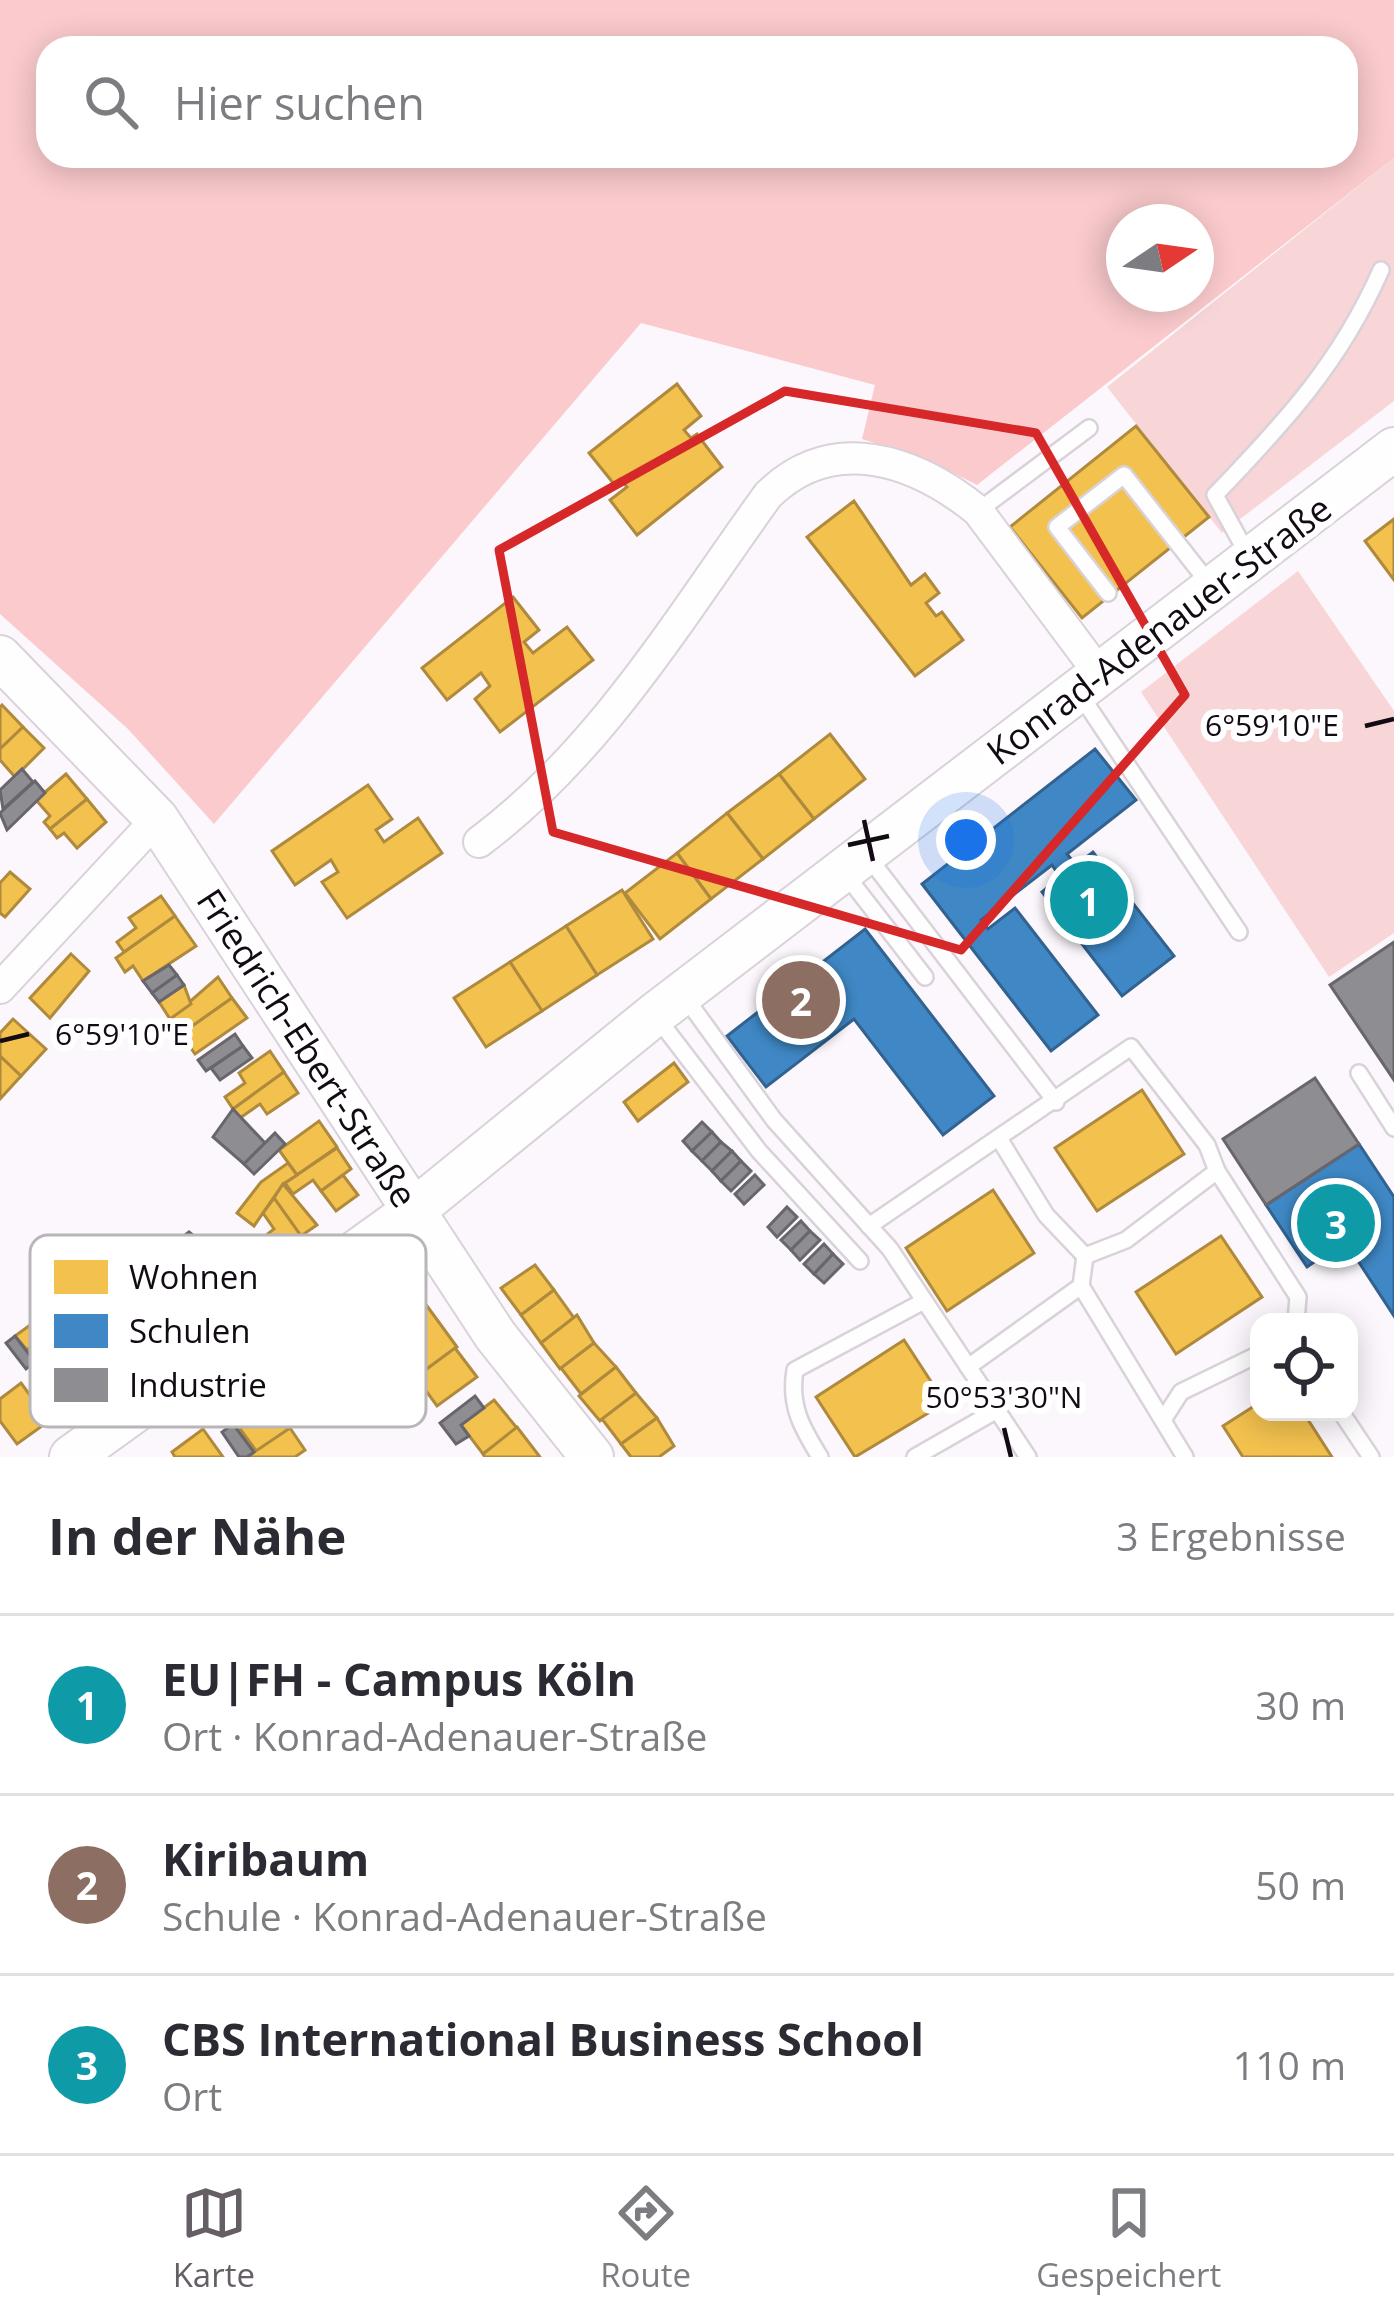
<!DOCTYPE html>
<html lang="de">
<head>
<meta charset="utf-8">
<style>
	body { margin:0; font-family:"Open Sans",sans-serif; background:#f7f7f7; color:#2b2b33 }
	.controls { position:absolute; right:36px; bottom:36px; display:grid; overflow:hidden; border-radius:24px; box-shadow:0 6px 30px #0003 }
	.controls button { width:108px; height:108px; display:grid; place-items:center; padding:0; border:0; border-bottom:3px solid #e1e1e2; background:#fff; color:#2b2b33; font:60px sans-serif }
	.compass { position:absolute; left:1106px; top:204px; width:108px; height:108px; border-radius:50%; background:#fff; box-shadow:0 6px 30px #0003; rotate:77deg }
	.you { position:absolute; left:966px; top:840px; width:42px; height:42px; margin:-30px; border:9px solid #fff; border-radius:50%; background:#1a73e8; box-shadow:0 0 0 18px #1a73e833 }
	.badge { display:grid; place-items:center; width:78px; height:78px; border-radius:50%; background:#655e65; color:#fff; font-size:39px; font-weight:700 }
	.pin { position:absolute; translate:-50% -50%; border:6px solid #fff; box-shadow:0 3px 12px #0006 }
	.list { margin:0; padding:0; list-style:none }
	h2 { display:flex; justify-content:space-between; align-items:center; height:156px; margin:0; padding:0 48px; font-size:51px }
	h2 small { font-size:39px; font-weight:400; color:#7c7c81 }
	.list li { display:grid; grid-template-columns:78px 1fr auto; gap:36px; align-items:center; box-sizing:border-box; height:180px; padding:0 48px; border-top:3px solid #e1e1e2 }
	.list b { display:block; font-size:45px; white-space:nowrap }
	.list p { margin:0; font-size:39px; white-space:nowrap; color:#7c7c81 }
	.list em { font-size:39px; font-style:normal; color:#7c7c81 }
	.icon { flex:none; width:66px; height:66px; fill:none; stroke:currentColor; stroke-width:2; stroke-linecap:round; stroke-linejoin:round }
	.map { position:relative; flex:none; width:1394px; height:1457px; overflow:hidden }
	.search { position:absolute; background:#fff; box-shadow:0 6px 30px #0003; left:36px; right:36px; top:36px; height:132px; display:flex; align-items:center; gap:30px; box-sizing:border-box; padding:0 42px; border-radius:36px; color:#7c7c81; font-size:45px }
	.sheet { height:696px; background:#fff }
	nav { display:flex; justify-content:space-around; align-items:center; box-sizing:border-box; height:168px; border-top:3px solid #e1e1e2; background:#fff; font-size:33px; color:#7c7c81 }
	nav a { display:grid; justify-items:center; gap:6px }
	nav .on { color:#655e65 }
	.map>svg:first-child { display:block }
	.green { fill:#f8d5d7 }
	.forest { fill:#facacc; fill-rule:evenodd }
	.homes { fill:#f2c14e; stroke:#af8a3d; stroke-width:3 }
	.schools { fill:#3f88c5; stroke:#326290; stroke-width:3 }
	.industry { fill:#8d8d92; stroke:#68666c; stroke-width:3 }
	.lines { fill:none; stroke-linecap:round; stroke-linejoin:round }
	.lane-casing { stroke:#d9d2d9; stroke-width:20 }
	.street-casing { stroke:#d9d2d9; stroke-width:34 }
	.secondary-casing { stroke:#d9d2d9; stroke-width:46 }
	.lane { stroke:#fffeff; stroke-width:15 }
	.street { stroke:#fffeff; stroke-width:30 }
	.secondary { stroke:#fffeff; stroke-width:42 }
	.marked { fill:none; stroke:#d62828; stroke-width:9; stroke-linejoin:round }
	.ticks { fill:none; stroke:#130b14; stroke-width:4.5 }
	.labels { text-anchor:middle; stroke-width:12; stroke-linejoin:round; paint-order:stroke }
	.street-label { font-size:36px; fill:#130b14; stroke:#fff }
	.key { fill:#fff; stroke:#b8b6b8; stroke-width:3 }
	.key-label { font-size:33px; fill:#130b14 }
	.ticks-label { font-size:30px; text-anchor:middle; fill:#130b14; stroke:#fff; stroke-width:12; stroke-linejoin:round; paint-order:stroke }
</style>
</head>
<body>
<div class="map">
<svg width="1394" height="1457" viewBox="0 0 1394 1457">
	<rect width="100%" height="100%" fill="#fcf7fc"/>
	<g class="green">
		<path d="M1394 158V401L1222 533 1107 387Z"/>
		<path d="M1298 571 1394 711V933L1329 977 1141 692Z"/>
	</g>
	<path class="forest" d="M0 0H1394V158L977 485 926 459 862 439 875 385 641 323 214 824 128 729 0 614ZM48 48H1346V156H48ZM1124 222H1196V294H1124Z"/>
	<g class="homes">
		<path d="M677 384 701 416 684 430 691 438 697 434 722 467 637 535 610 500 627 487 620 479 614 484 589 453Z"/>
		<path d="M1136 426 1209 517 1082 618 1010 527Z"/>
		<path d="M854 501 911 585 925 574 939 593 926 603 936 616 942 612 963 640 915 676 807 537Z"/>
		<path d="M1394 519V580L1365 541Z"/>
		<path d="M513 597 539 630 524 642 533 653 567 627 593 660 500 732 475 699 490 686 481 673 447 700 422 668Z"/>
		<path d="M2 705 23 727 0 749V707Z"/>
		<path d="M23 727 44 748 15 777 0 760V749Z"/>
		<path d="M830 734 865 779 814 819 779 774Z"/>
		<path d="M66 774 87 799 50 829 44 822 50 816 36 800Z"/>
		<path d="M779 774 814 819 763 859 727 813Z"/>
		<path d="M368 785 392 819 376 830 384 842 418 818 442 853 347 918 322 882 338 872 331 860 295 885 272 851Z"/>
		<path d="M87 799 106 822 77 848 64 833 57 838 50 829Z"/>
		<path d="M727 813 763 859 711 899 677 853Z"/>
		<path d="M677 853 711 899 660 939 625 893Z"/>
		<path d="M10 872 30 889 5 917 0 913V883Z"/>
		<path d="M622 890 653 939 597 975 566 926Z"/>
		<path d="M161 896 175 916 124 952 117 942 136 928 129 918Z"/>
		<path d="M175 916 196 946 143 981 133 966 125 972 116 958Z"/>
		<path d="M566 926 597 975 542 1011 510 962Z"/>
		<path d="M71 954 89 971 50 1018 30 998Z"/>
		<path d="M510 962 542 1011 486 1047 454 998Z"/>
		<path d="M218 977 232 998 181 1034 170 1019Z"/>
		<path d="M184 985 191 1004 170 1019 159 1002Z"/>
		<path d="M232 998 247 1018 195 1054 181 1034Z"/>
		<path d="M13 1019 46 1049 21 1076 0 1056V1033Z"/>
		<path d="M270 1051 284 1072 233 1109 225 1097 245 1083 239 1073Z"/>
		<path d="M0 1056 21 1076 0 1099Z"/>
		<path d="M674 1063 688 1082 638 1121 624 1102Z"/>
		<path d="M284 1072 298 1093 267 1114 260 1104 240 1118 233 1109Z"/>
		<path d="M1142 1090 1184 1154 1097 1211 1055 1148Z"/>
		<path d="M319 1121 337 1147 297 1175 279 1150Z"/>
		<path d="M337 1148 351 1169 321 1191 313 1180 293 1194 285 1183Z"/>
		<path d="M288 1163 297 1175 283 1184 254 1226 237 1213 261 1182Z"/>
		<path d="M343 1175 358 1195 336 1211 321 1191Z"/>
		<path d="M283 1184 317 1225 301 1236 274 1198Z"/>
		<path d="M993 1190 1034 1253 947 1311 906 1248Z"/>
		<path d="M274 1198 301 1236 272 1258 260 1240 274 1229 263 1213Z"/>
		<path d="M1221 1236 1262 1297 1176 1354 1136 1292Z"/>
		<path d="M535 1265 554 1290 521 1315 501 1288Z"/>
		<path d="M554 1290 574 1318 541 1343 521 1315Z"/>
		<path d="M427 1306 457 1347 421 1373 392 1332Z"/>
		<path d="M48 1312 59 1327 27 1350 15 1336Z"/>
		<path d="M577 1315 594 1343 560 1369 541 1343Z"/>
		<path d="M59 1327 86 1364 55 1390 27 1350Z"/>
		<path d="M904 1340 945 1403 855 1457 816 1397Z"/>
		<path d="M594 1343 616 1367 581 1394 561 1368Z"/>
		<path d="M455 1348 477 1377 437 1406 416 1377Z"/>
		<path d="M616 1367 636 1393 600 1421 579 1396Z"/>
		<path d="M21 1383 49 1421 17 1444 0 1421V1399Z"/>
		<path d="M260 1387 290 1428 257 1452 227 1411Z"/>
		<path d="M636 1393 657 1418 621 1444 602 1419Z"/>
		<path d="M494 1400 517 1428 483 1454 461 1425Z"/>
		<path d="M1259 1403V1412H1303L1332 1457H1243L1223 1426Z"/>
		<path d="M657 1418 674 1446 659 1457H631L621 1444Z"/>
		<path d="M517 1427 540 1457H485L483 1454Z"/>
		<path d="M290 1428 305 1450 295 1457H247Z"/>
		<path d="M203 1429 223 1457H175L172 1452Z"/>
	</g>
	<g class="schools">
		<path d="M1095 749 1136 800 1067 854 1076 865 1093 852 1174 956 1122 996 1042 892 1060 877 1052 865 981 920 988 929 1015 908 1098 1015 1051 1051 922 884Z"/>
		<path d="M865 929 994 1096 943 1135 854 1019 766 1087 727 1036Z"/>
		<path d="M1359 1144 1394 1197V1316L1345 1241 1307 1267 1266 1205Z"/>
	</g>
	<g class="industry">
		<path d="M22 769 33 782 3 809 0 790Z"/>
		<path d="M35 781 45 793 7 830 0 813Z"/>
		<path d="M1394 942V1080L1330 985Z"/>
		<path d="M169 965 177 975 152 993 143 981Z"/>
		<path d="M177 975 184 985 159 1002 152 993Z"/>
		<path d="M235 1034 243 1046 206 1071 198 1060Z"/>
		<path d="M243 1046 252 1058 220 1080 211 1068Z"/>
		<path d="M1315 1078 1359 1144 1266 1205 1223 1139Z"/>
		<path d="M233 1109 265 1143 244 1164 213 1137Z"/>
		<path d="M702 1122 712 1132 692 1151 683 1141Z"/>
		<path d="M712 1132 721 1142 702 1161 692 1151Z"/>
		<path d="M275 1133 285 1144 254 1174 244 1164Z"/>
		<path d="M721 1142 732 1151 712 1171 702 1161Z"/>
		<path d="M732 1151 741 1161 721 1181 712 1171Z"/>
		<path d="M741 1161 751 1171 731 1191 721 1181Z"/>
		<path d="M755 1175 764 1185 744 1204 735 1194Z"/>
		<path d="M787 1207 797 1217 777 1237 768 1227Z"/>
		<path d="M801 1221 810 1231 791 1250 781 1240Z"/>
		<path d="M810 1231 820 1240 800 1260 791 1250Z"/>
		<path d="M189 1232 245 1277 225 1291 211 1270 195 1282 169 1247Z"/>
		<path d="M824 1244 833 1254 814 1274 804 1264Z"/>
		<path d="M833 1254 843 1264 824 1283 814 1274Z"/>
		<path d="M15 1336 35 1362 26 1369 6 1343Z"/>
		<path d="M475 1396 484 1408 461 1425 469 1436 456 1444 440 1423Z"/>
		<path d="M233 1424 254 1452 247 1457H239L222 1432Z"/>
	</g>
	<g class="lines">
		<defs>
			<g id="lane">
				<path d="M978 511 1089 428"/>
				<path d="M1248 555 1215 495C1285 422 1340 363 1381 270"/>
				<path d="M1108 593 1057 527 1124 475 1211 586"/>
				<path d="M1079 693 1239 932"/>
				<path d="M869 858 1056 1102"/>
				<path d="M846 875 925 977"/>
				<path d="M684 996 774 1120 890 1249 1028 1457"/>
				<path d="M658 1019 759 1151 860 1261"/>
				<path d="M1359 1073 1394 1128"/>
				<path d="M1000 1140 1046 1215 1085 1256 1126 1240 1217 1171"/>
				<path d="M869 1226 1131 1047 1207 1145 1217 1171 1298 1297 1296 1322"/>
				<path d="M1085 1256 1081 1286 1185 1457"/>
				<path d="M968 1367 1081 1286"/>
				<path d="M1341 1412 1371 1457"/>
				<path d="M1163 1420 1181 1392 1259 1354"/>
				<path d="M820 1457C802 1428 789 1406 795 1370L924 1301"/>
				<path d="M915 1457 997 1410"/>
			</g>
			<g id="street">
				<path d="M479 842C601 751 679 618 768 495 832 432 914 459 978 511L1099 673"/>
				<path d="M0 988 157 819"/>
			</g>
			<g id="secondary">
				<path d="M0 657 157 819 495 1335 592 1457"/>
				<path d="M71 1457 413 1211 654 1015 1394 449"/>
			</g>
		</defs>
		<use href="#lane" class="lane-casing"/>
		<use href="#street" class="street-casing"/>
		<use href="#secondary" class="secondary-casing"/>
		<use href="#lane" class="lane"/>
		<use href="#street" class="street"/>
		<use href="#secondary" class="secondary"/>
	</g>
	<path class="marked" d="M785 391 1036 433 1185 695 961 950 553 832 499 550Z"/>
	<path class="ticks" d="M1365 726 1394 719M864 820 873 861M848 845 889 836M0 1041 29 1034M1004 1428 1011 1457"/>
	<g class="labels">
		<g class="street-label">
			<text transform="translate(1159 630) rotate(-37)" y="13">Konrad-Adenauer-Straße</text>
			<text transform="translate(307 1048) rotate(57)" y="13">Friedrich-Ebert-Straße</text>
		</g>
	</g>
	<rect x="30" y="1235" width="396" height="192" rx="18" class="key"/>
	<rect x="54" y="1260" width="54" height="34" fill="#f2c14e"/>
	<rect x="54" y="1314" width="54" height="34" fill="#3f88c5"/>
	<rect x="54" y="1368" width="54" height="34" fill="#8d8d92"/>
	<g class="key-label">
		<text x="129" y="1289">Wohnen</text>
		<text x="129" y="1343">Schulen</text>
		<text x="129" y="1397">Industrie</text>
	</g>
	<g class="ticks-label">
		<text x="1272" y="736">6°59'10"E</text>
		<text x="122" y="1045">6°59'10"E</text>
		<text x="1004" y="1408">50°53'30"N</text>
	</g>
</svg>
<div class="controls">
<button><svg class="icon" aria-label="locate" viewBox="0 0 24 24"><circle cx="12" cy="12" r="6"/><path d="M12 2v4M12 18v4M2 12h4M18 12h4"/></svg></button>
</div>
<svg class="compass" viewBox="-18 -18 36 36"><path d="M0-13l5 13h-10z" fill="#e53935"/><path d="M0 13l5-13h-10z" fill="#7c7c81"/></svg>
<div class="you"></div>
<div class="pin badge" style="left:1089px;top:900px;background:#0f9aa8">1</div>
<div class="pin badge" style="left:801px;top:1000px;background:#8d6e63">2</div>
<div class="pin badge" style="left:1336px;top:1223px;background:#0f9aa8">3</div>
<div class="search"><svg class="icon" aria-label="search" viewBox="0 0 24 24"><circle cx="10" cy="10" r="6"/><path d="M15 15l6 6"/></svg>Hier suchen</div>
</div>
<section class="sheet">
<h2>In der Nähe<small>3 Ergebnisse</small></h2>
<ul class="list">
<li><span class="badge" style="background:#0f9aa8">1</span><div><b>EU|FH - Campus Köln</b><p>Ort · Konrad-Adenauer-Straße</p></div><em>30 m</em></li>
<li><span class="badge" style="background:#8d6e63">2</span><div><b>Kiribaum</b><p>Schule · Konrad-Adenauer-Straße</p></div><em>50 m</em></li>
<li><span class="badge" style="background:#0f9aa8">3</span><div><b>CBS International Business School</b><p>Ort</p></div><em>110 m</em></li>
</ul>
</section>
<nav>
<a class="on"><svg class="icon" aria-label="map" viewBox="0 0 24 24"><path d="M3 6l6-2 6 2 6-2v14l-6 2-6-2-6 2zM9 4v14M15 6v14"/></svg>Karte</a>
<a><svg class="icon" aria-label="directions" viewBox="0 0 24 24"><path d="M12 3l9 9-9 9-9-9zM9 14v-3h6M13 9l2 2-2 2"/></svg>Route</a>
<a><svg class="icon" aria-label="saved" viewBox="0 0 24 24"><path d="M7 4h10v16l-5-4-5 4z"/></svg>Gespeichert</a>
</nav>
</body>
</html>
